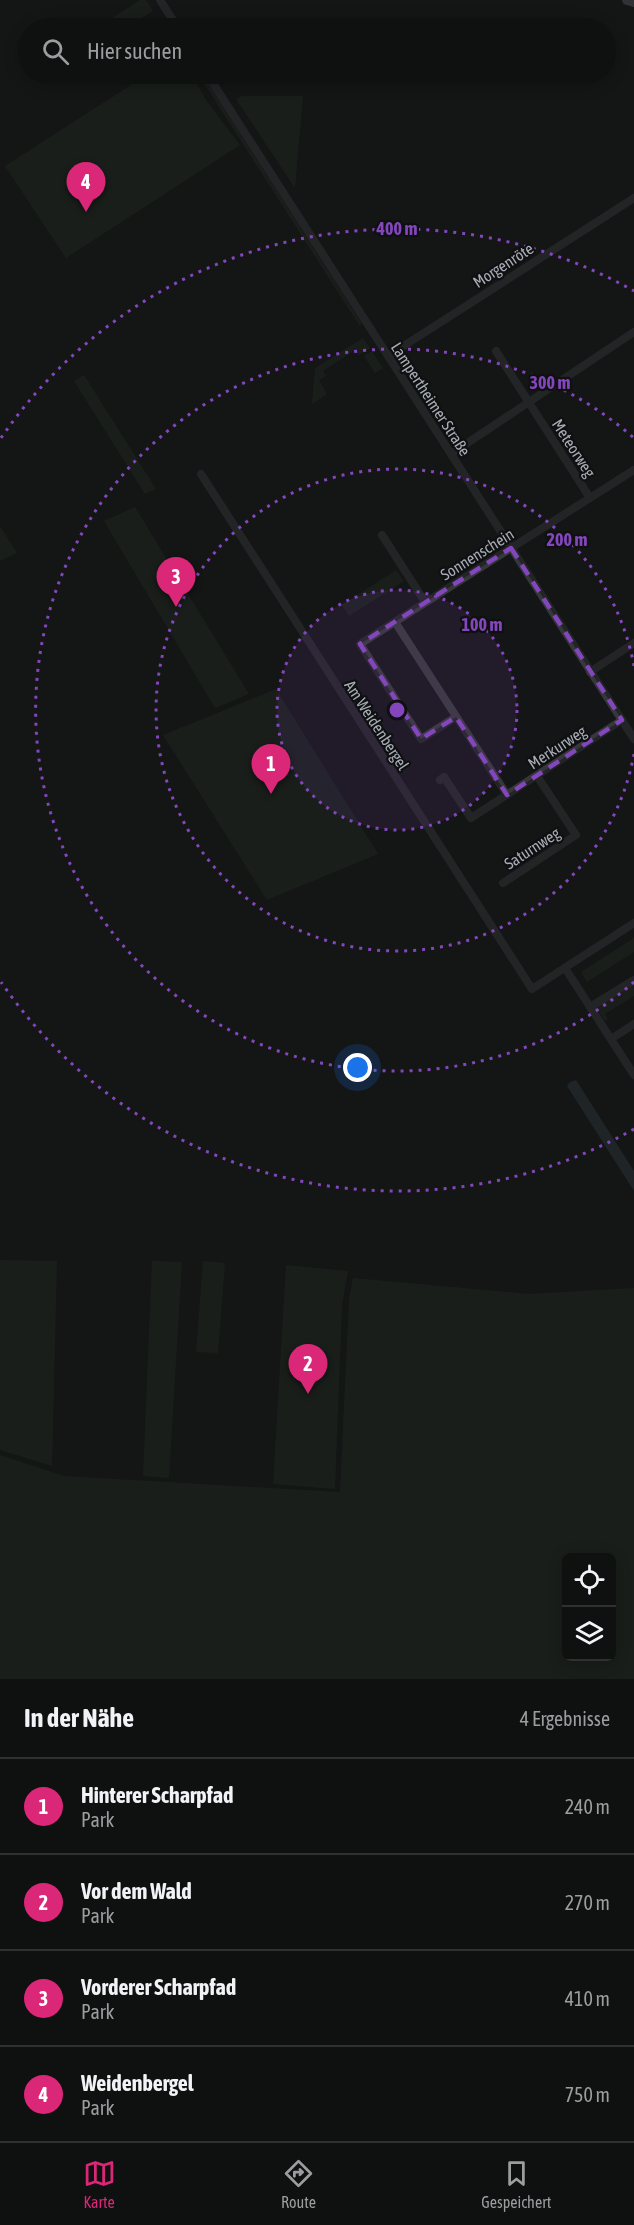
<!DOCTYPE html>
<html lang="de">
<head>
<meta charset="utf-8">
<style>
	body { margin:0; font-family:"Asap Condensed",sans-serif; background:#1d1e1e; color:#f1f3f6 }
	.controls { position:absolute; right:18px; bottom:18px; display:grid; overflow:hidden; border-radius:9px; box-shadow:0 3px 15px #0003 }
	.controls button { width:54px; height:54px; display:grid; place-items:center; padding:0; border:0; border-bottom:2px solid #2f3030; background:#0f1010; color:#f1f3f6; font:30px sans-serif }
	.you { position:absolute; left:358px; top:1068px; width:21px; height:21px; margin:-15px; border:4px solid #fff; border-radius:50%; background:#1a73e8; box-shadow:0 0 0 9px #1a73e833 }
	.badge { display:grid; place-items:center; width:39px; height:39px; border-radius:50%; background:#db2777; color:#fff; font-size:20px; font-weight:700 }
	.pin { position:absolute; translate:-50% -50px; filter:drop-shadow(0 2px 3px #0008) }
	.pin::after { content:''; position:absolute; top:32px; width:21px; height:18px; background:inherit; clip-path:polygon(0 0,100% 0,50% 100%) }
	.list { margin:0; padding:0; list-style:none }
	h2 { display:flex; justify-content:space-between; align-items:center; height:78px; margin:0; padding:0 24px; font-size:26px }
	h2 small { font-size:20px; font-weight:400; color:#9b9d9f }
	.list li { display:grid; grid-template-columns:39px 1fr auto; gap:18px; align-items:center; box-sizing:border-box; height:96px; padding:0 24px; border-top:2px solid #2f3030 }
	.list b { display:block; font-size:22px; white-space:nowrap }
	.list p { margin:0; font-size:20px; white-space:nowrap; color:#9b9d9f }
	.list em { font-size:20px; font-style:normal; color:#9b9d9f }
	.icon { flex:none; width:33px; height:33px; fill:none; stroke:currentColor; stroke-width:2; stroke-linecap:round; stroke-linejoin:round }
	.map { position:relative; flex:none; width:634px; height:1679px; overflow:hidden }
	.search { position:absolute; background:#0f1010; box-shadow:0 3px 15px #0003; left:18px; right:18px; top:18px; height:66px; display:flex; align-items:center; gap:15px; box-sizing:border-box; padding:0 21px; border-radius:33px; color:#9b9d9f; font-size:22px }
	.sheet { height:462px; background:#0f1010 }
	nav { display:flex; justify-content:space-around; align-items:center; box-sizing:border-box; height:84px; border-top:2px solid #2f3030; background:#0f1010; font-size:16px; color:#9b9d9f }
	nav a { display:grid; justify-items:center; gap:3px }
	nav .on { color:#db2777 }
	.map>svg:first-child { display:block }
	.green { fill:#212921; fill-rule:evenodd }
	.water { fill:#2e363b }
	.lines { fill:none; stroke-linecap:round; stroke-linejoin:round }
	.minor { stroke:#36373b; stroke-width:8 }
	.major { stroke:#52545a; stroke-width:10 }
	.marked { fill:none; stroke:#8446bd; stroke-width:4.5; stroke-dasharray:12 8; stroke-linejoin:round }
	.ring { fill:none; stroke:#8446bd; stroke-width:3; stroke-dasharray:3 6 }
	.labels { text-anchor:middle; stroke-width:4.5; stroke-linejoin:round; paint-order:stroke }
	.street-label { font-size:16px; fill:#a7acb5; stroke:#0f1011 }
	.centre { fill:#8446bd; stroke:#0f1011; stroke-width:3 }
	.ring-label { font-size:18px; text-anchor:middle; font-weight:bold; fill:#8446bd; stroke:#0f1011; stroke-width:4.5; stroke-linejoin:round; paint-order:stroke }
</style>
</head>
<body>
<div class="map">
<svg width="634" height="1679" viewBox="0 0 634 1679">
	<rect width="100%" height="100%" fill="#141516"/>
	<g class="green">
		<path d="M140 0H146L153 11 125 28H97Z"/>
		<path d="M148 74H191L208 103 240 145 66 258 5 166Z"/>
		<path d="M198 74H201L215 94 362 324 359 325Z"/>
		<path d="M242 96H303L295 188 236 99Z"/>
		<path d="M363 338 370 348 359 355 355 350 323 371 326 376 319 380 327 394 312 404 315 368Z"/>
		<path d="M372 351 383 368 375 373 364 356Z"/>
		<path d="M84 375 156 489 145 494 74 381Z"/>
		<path d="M135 507 249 694 215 708 104 521Z"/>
		<path d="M0 526 17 553 0 561Z"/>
		<path d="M396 570 404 581 349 616 342 605Z"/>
		<path d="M276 689 378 854 267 900 163 735Z"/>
		<path d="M634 938V952L587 982 581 972Z"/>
		<path d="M634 983V996L605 1014 608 1019 605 1021 596 1008Z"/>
		<path d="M0 1260 57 1261 52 1466 0 1450Z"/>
		<path d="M152 1261 182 1262 169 1478 143 1476Z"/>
		<path d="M203 1261 225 1263 218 1353 196 1352Z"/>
		<path d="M286 1265 348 1271 342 1305 335 1489 273 1484Z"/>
		<path d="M353 1278 529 1294 634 1288V1679H0V1455L64 1476 340 1492 349 1300ZM566 1558H612V1656H566Z"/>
	</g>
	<path class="water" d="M576 1080 634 1171V1191L567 1086 570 1082Z"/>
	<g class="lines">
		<g class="minor">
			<path d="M160 0 178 28"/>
			<path d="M207 74 634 739"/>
			<path d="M496 351 590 498"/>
			<path d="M388 356 634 198"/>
			<path d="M451 454 634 332"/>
			<path d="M201 474 532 989 634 923"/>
			<path d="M382 535 425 602"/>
			<path d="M395 622 507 795"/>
			<path d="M590 672 634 643"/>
			<path d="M456 717 421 739 360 644 634 470"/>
			<path d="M440 780 444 777 471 818 622 720"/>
			<path d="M503 883 576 835 537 776"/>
			<path d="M565 968 634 1075"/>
			<path d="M590 1007 634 980"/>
			<path d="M611 1039 634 1024"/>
		</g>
		<path class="major" d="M627 0 634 2"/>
	</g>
	<path d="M0 0H634V1679H0ZM511 548 622 720 507 795 456 717 421 739 360 644Z" fill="#141516" fill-opacity=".55" fill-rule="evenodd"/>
	<path class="marked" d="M511 548 622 720 507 795 456 717 421 739 360 644Z"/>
	<circle cx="397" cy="710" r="120" fill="#8446bd" fill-opacity=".12"/>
	<g class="ring">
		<circle cx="397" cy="710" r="120"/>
		<path d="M634 754A241 241 0 1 1 634 666"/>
		<path d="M634 982A361 361 0 1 1 634 438"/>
		<path d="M634 1129A481 481 0 0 1 1 982M1 438A481 481 0 0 1 634 291"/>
	</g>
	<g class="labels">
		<g class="street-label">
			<text transform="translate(503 265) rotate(-33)" y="6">Morgenröte</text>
			<text transform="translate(431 399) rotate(57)" y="6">Lampertheimer Straße</text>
			<text transform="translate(574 448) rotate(57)" y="6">Meteorweg</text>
			<text transform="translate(477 554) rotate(-32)" y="6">Sonnenschein</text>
			<text transform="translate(377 725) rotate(57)" y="6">Am Weidenbergel</text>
			<text transform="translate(557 747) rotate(-33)" y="6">Merkurweg</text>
			<text transform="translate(532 848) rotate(-33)" y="6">Saturnweg</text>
		</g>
	</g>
	<circle cx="397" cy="710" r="9" class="centre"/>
	<g class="ring-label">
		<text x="397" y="235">400 m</text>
		<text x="550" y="389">300 m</text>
		<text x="567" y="546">200 m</text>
		<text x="482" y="631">100 m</text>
	</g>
</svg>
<div class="controls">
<button><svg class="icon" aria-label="locate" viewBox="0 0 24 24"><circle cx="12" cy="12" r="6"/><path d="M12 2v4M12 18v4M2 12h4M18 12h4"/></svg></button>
<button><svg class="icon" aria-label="layers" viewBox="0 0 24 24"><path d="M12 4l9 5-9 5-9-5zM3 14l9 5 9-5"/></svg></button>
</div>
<div class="you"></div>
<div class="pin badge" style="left:271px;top:794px">1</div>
<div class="pin badge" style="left:308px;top:1394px">2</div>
<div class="pin badge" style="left:176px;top:607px">3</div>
<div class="pin badge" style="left:86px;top:212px">4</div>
<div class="search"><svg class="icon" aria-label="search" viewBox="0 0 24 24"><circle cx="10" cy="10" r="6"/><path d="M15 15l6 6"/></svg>Hier suchen</div>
</div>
<section class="sheet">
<h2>In der Nähe<small>4 Ergebnisse</small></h2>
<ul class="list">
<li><span class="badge">1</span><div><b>Hinterer Scharpfad</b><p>Park</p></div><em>240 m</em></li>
<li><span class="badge">2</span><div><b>Vor dem Wald</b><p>Park</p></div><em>270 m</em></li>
<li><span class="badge">3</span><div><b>Vorderer Scharpfad</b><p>Park</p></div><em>410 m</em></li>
<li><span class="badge">4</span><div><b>Weidenbergel</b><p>Park</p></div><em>750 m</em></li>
</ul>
</section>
<nav>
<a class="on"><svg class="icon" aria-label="map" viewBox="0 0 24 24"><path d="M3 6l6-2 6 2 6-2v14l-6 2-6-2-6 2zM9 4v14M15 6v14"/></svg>Karte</a>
<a><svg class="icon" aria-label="directions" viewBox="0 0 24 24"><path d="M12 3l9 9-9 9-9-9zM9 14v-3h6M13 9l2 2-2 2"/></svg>Route</a>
<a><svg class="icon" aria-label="saved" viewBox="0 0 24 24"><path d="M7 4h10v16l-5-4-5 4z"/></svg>Gespeichert</a>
</nav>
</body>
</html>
